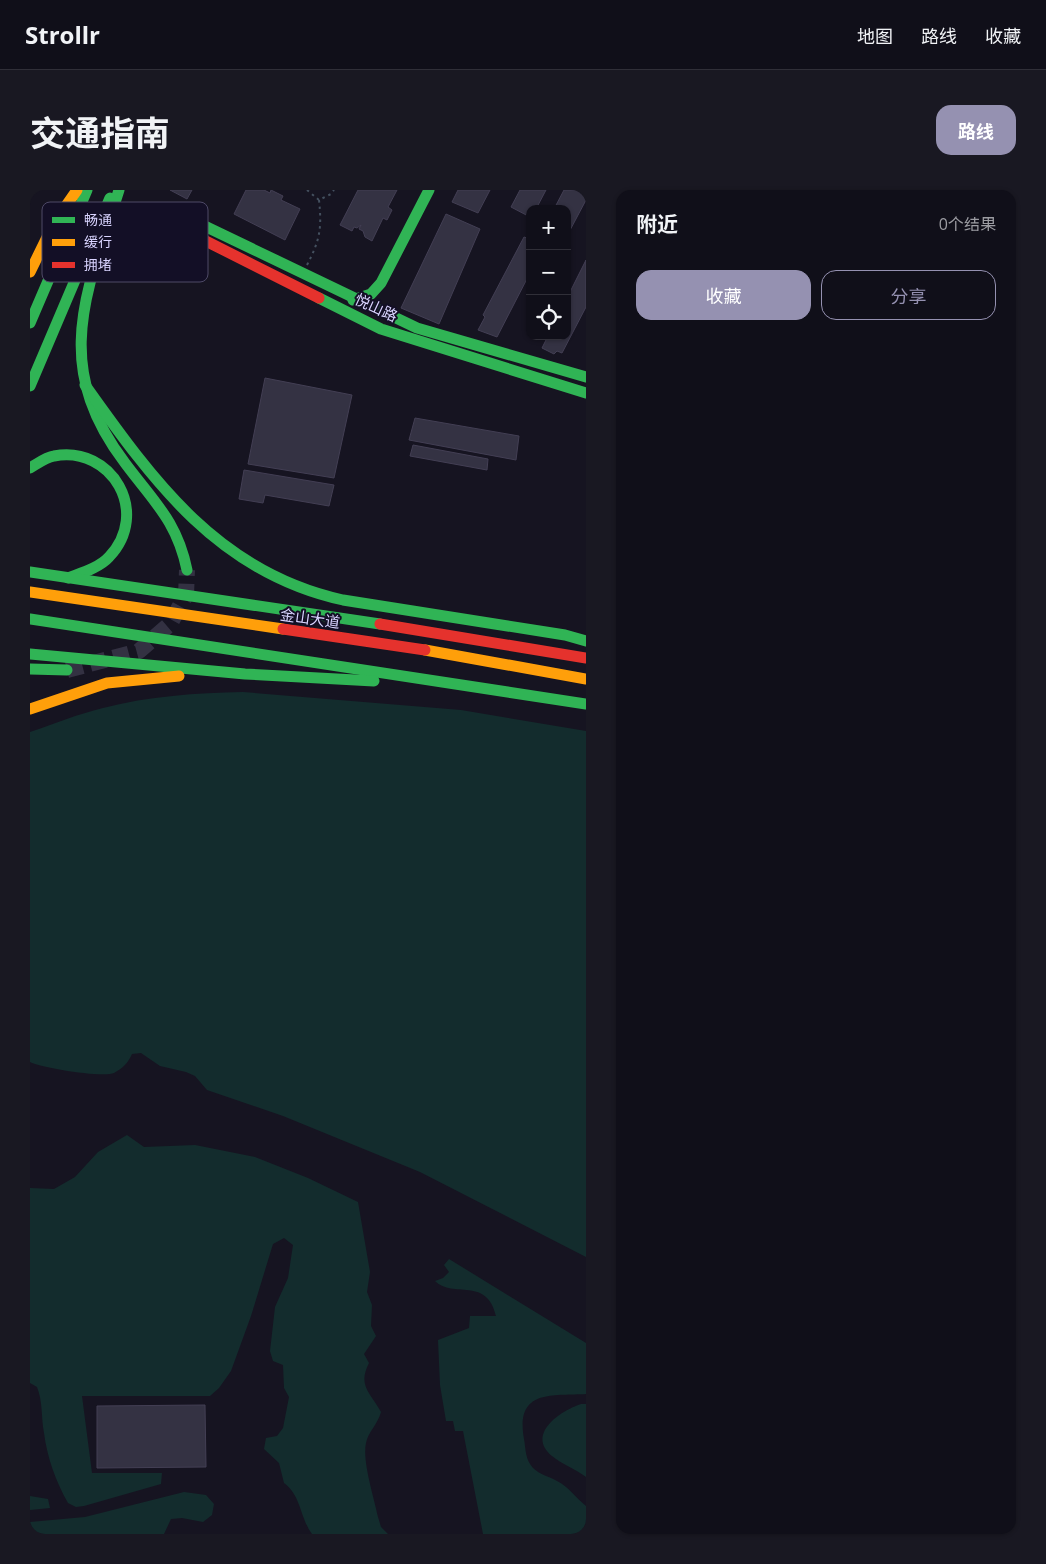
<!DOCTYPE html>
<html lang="zh">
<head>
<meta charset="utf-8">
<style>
	body { margin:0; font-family:"Open Sans","Noto Sans SC",sans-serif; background:#191822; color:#f1f3f6 }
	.controls { position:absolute; right:15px; top:15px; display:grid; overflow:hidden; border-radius:10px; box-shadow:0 1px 4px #0004 }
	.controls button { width:45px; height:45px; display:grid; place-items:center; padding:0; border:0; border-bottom:1px solid #302f38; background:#100f19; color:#f1f3f6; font:25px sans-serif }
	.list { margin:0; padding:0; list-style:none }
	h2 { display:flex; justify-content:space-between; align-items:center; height:65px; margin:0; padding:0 20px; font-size:21px }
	h2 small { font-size:16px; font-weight:400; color:#9c9ca2 }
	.actions { display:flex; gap:10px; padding:15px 20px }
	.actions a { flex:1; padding:11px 0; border:1px solid #9591b1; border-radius:15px; text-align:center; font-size:18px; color:#9591b1 }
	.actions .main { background:#9591b1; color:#fff }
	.icon { flex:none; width:28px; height:28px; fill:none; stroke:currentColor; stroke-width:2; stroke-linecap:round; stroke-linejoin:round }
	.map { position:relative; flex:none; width:556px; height:1344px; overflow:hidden; border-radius:15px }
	header { display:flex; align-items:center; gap:30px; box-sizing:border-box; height:70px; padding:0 25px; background:#100f19; border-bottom:1px solid #302f38 }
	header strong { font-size:24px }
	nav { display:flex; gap:28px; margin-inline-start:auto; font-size:18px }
	.intro { display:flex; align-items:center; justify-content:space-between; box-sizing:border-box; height:120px; padding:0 30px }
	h1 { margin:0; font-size:35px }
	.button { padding:12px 22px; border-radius:15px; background:#9591b1; color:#fff; font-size:18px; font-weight:700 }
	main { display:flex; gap:30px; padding:0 30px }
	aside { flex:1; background:#100f19; border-radius:15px; box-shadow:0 1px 4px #0004 }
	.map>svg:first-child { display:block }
	.green { fill:#132c2d }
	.building { fill:#343243; stroke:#433f54 }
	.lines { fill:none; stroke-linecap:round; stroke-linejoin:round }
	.highway-tunnel { stroke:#333142; stroke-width:16; stroke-dasharray:16 8; stroke-linecap:butt }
	.path { stroke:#44505f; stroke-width:2; stroke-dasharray:2.5 4; stroke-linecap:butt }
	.fast { stroke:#30b455; stroke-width:11 }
	.slow { stroke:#ff9f0a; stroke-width:11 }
	.jam { stroke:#e5322d; stroke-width:11 }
	.labels { text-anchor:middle; stroke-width:4; stroke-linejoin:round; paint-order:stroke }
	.street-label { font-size:15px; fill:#d9d4ff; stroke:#130f26 }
	.key { fill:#130f26; stroke:#4e4a67; stroke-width:1 }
	.key-label { font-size:14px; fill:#d9d4ff }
</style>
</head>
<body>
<header>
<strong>Strollr</strong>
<nav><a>地图</a><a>路线</a><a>收藏</a></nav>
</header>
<div class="intro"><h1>交通指南</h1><a class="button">路线</a></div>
<main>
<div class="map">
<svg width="556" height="1344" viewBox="0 0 556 1344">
	<rect width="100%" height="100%" fill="#161421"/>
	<g class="green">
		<path d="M213 502 431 520 556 541V1067L390 982 253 926 177 900 165 886 156 882 130 876 111 863 102 864C98 873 93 878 84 883 73 888 12 878 0 872V542C24 534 48 524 73 518 119 506 166 503 213 502Z"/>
		<path d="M97 945 114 957 165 955 225 967 278 988 328 1012 340 1082 337 1102 342 1115 341 1136 346 1146 334 1164 339 1173C327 1196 341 1203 351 1222 348 1234 338 1242 336 1253 332 1271 344 1307 348 1327L351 1337 358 1344H282C270 1328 271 1305 254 1293L249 1273 234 1259 236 1248 247 1246 253 1238 259 1207 254 1198 253 1175 243 1171 240 1161 245 1117 258 1088 263 1055 254 1048 243 1054 221 1126 201 1181 189 1198 180 1206H52L62 1283H132L131 1294 54 1316 46 1317 38 1313C26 1292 17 1267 14 1243 11 1227 13 1212 7 1197L0 1193V998L24 999 45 987 68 962Z"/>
		<path d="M419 1069 556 1153V1204C522 1206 485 1199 494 1249 496 1260 495 1269 503 1278 510 1285 518 1286 527 1291 538 1296 546 1308 556 1316V1344H453L433 1241H425L423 1231H416L410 1195 408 1150 439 1138 440 1126H466C457 1086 423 1109 405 1091L413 1088 419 1082 414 1075Z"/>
		<path d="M551 1214H556V1287C546 1279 531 1274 522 1266 496 1244 530 1221 551 1214Z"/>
		<path d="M154 1302 176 1305 184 1314 182 1325 173 1332 152 1328 141 1329 134 1344H0V1332L55 1327Z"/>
		<path d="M0 1306 18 1309 20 1318 0 1320Z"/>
	</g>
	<g class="building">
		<path d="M140 0H162L157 9Z"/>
		<path d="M216 0H234L240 3 241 0 253 6 251 10 270 19 255 50 204 24Z"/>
		<path d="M328 0H367L358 17 362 20 357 30 353 28 342 51 335 47 333 41 329 39 331 35 327 38 324 37 322 41 310 35Z"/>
		<path d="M428 0H460L448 23 422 12Z"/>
		<path d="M490 0H516L506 19H500V27L481 17Z"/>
		<path d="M534 0H556V10L538 44 537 19H524Z"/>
		<path d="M416 24 450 39 409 134 371 118Z"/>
		<path d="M494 47 500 49V83L467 147 448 140 455 127 453 125Z"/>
		<path d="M556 70V117L532 163 527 161 524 164 512 158 518 146H537V108Z"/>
		<path d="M235 188 322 205 304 288 218 274Z"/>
		<path d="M385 228 489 246 486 270 379 250Z"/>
		<path d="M383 255 458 269 457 280 380 266Z"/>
		<path d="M214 280 304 295 299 316 235 305 233 313 209 309Z"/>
		<path d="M175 1215 176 1277 67 1278V1216Z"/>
	</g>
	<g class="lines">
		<path class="highway-tunnel" d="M37 480 109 461 140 434 156 405 157 380"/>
		<g class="path">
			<path d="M277 0 289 10 301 4 304 0"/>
			<path d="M277 75C290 50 292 38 289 10"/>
		</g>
		<g class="fast">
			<path d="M89 0C56 104 21 175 95 273 124 312 147 331 157 380"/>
			<path d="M160 29 387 138 556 187"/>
			<path d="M289 108 351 139 556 203"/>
			<path d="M323 110 341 104 351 93 399 0"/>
			<path d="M0 133 57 0"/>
			<path d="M55 195C124 292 189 383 313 410L535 445 556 451"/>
			<path d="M0 196 80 8"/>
			<path d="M0 278C7 274 16 267 24 266 82 255 121 323 79 367 69 378 51 383 38 388"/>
			<path d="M0 382 350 434"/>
			<path d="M0 429 556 514"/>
			<path d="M0 464 215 484 344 491"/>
			<path d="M0 479 37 480"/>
		</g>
		<g class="slow">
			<path d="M0 82 24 33 47 0"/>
			<path d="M0 402 253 439"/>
			<path d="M395 460 556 489"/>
			<path d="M0 519 77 493 149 486"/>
		</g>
		<g class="jam">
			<path d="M160 29 142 20 136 31 289 108"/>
			<path d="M350 434 556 468"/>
			<path d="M253 439 395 460"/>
		</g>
	</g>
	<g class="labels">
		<g class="street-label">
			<text transform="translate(346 118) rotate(25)" y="5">悦山路</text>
			<text transform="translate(280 429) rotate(8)" y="5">金山大道</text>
		</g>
	</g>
	<rect x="12" y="12" width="166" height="80" rx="8" class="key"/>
	<rect x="22" y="27" width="23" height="6" fill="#30b455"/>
	<rect x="22" y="49" width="23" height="7" fill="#ff9f0a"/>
	<rect x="22" y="72" width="23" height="6" fill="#e5322d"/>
	<g class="key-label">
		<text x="54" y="35">畅通</text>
		<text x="54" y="57">缓行</text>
		<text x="54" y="80">拥堵</text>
	</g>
</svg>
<div class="controls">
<button>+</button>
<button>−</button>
<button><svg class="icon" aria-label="locate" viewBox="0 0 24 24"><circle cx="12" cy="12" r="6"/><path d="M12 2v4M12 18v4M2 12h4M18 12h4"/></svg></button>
</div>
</div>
<aside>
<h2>附近<small>0个结果</small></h2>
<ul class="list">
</ul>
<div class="actions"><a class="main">收藏</a><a>分享</a></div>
</aside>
</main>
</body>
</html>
